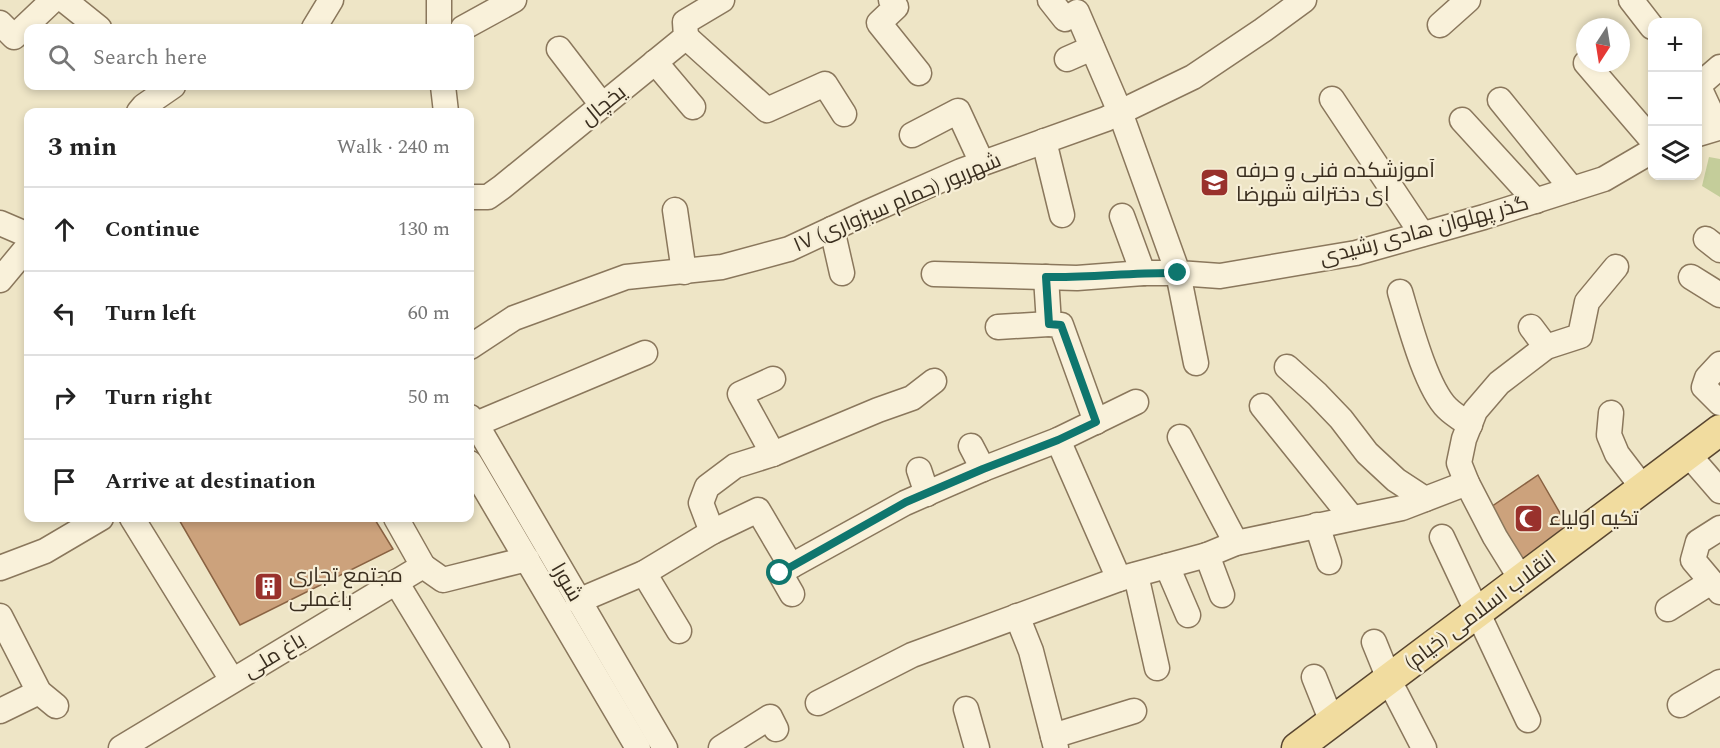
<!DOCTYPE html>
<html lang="en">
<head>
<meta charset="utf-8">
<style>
	body { margin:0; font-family:Spectral,Cairo,serif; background:#f6f6f6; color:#222 }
	.controls { position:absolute; right:18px; top:18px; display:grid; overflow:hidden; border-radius:12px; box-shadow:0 3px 9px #0003 }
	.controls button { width:54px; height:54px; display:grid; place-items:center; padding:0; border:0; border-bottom:2px solid #e0e0e0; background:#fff; color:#222; font:30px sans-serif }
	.compass { position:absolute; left:1576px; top:18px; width:54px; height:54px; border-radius:50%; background:#fff; box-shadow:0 3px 9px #0003; rotate:192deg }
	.stop { position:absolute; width:18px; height:18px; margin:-14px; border:4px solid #0f766e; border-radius:50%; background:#fff }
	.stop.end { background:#0f766e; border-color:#fff; box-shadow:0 2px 6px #0008 }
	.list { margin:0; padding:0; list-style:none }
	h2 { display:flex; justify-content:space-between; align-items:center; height:78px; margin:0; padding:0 24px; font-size:26px }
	h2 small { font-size:20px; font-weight:400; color:#767676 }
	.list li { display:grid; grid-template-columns:39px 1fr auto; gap:18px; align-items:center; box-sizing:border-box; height:84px; padding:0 24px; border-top:2px solid #e0e0e0 }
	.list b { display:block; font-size:22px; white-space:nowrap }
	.list em { font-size:20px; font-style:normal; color:#767676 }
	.icon { flex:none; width:33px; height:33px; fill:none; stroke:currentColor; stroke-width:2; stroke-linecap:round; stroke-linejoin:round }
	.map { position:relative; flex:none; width:1720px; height:748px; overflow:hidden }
	.search { position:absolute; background:#fff; box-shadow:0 3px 9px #0003; left:24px; top:24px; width:450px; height:66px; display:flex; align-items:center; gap:15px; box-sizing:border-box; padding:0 21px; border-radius:12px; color:#767676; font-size:22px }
	.panel { position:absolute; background:#fff; box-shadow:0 3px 9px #0003; left:24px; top:108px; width:450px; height:414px; border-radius:12px }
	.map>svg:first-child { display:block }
	.green { fill:#c4cd9a }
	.building { fill:#cca27c; stroke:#896242; stroke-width:1.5 }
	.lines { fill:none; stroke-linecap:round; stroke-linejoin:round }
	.minor-casing { stroke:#8a775c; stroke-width:27 }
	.major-casing { stroke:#584530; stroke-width:33 }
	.minor { stroke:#f9f1da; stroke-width:24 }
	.major { stroke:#f1dc9f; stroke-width:30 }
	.route { stroke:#0f766e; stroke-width:8 }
	.labels { text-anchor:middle; stroke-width:4.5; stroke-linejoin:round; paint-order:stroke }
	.street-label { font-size:21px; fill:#3a2e1f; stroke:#f6eed6 }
	.poi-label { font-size:21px; fill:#3a2e1f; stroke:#f6eed6; text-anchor:start }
</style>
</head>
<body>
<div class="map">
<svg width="1720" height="748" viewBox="0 0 1720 748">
	<rect width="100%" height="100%" fill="#eee5c6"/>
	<path class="green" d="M1709 157 1720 159V197L1702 186Z"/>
	<g class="building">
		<path d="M1538 475 1568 527 1519 565 1488 509Z"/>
		<path d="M178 518H374L393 549 240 625Z"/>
	</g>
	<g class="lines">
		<defs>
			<g id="minor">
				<path d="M64 0 99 28"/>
				<path d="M891 0 896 7 879 23 919 73"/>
				<path d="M1050 0 1065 19 1077 12 1120 112 1178 273 1220 276 1356 253 1484 217 1604 179 1652 151"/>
				<path d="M1631 0 1652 27"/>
				<path d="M0 23 14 37 53 0"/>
				<path d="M1440 25 1468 0"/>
				<path d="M314 28 331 0"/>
				<path d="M439 28V0"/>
				<path d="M463 28 514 0"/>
				<path d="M686 37 767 110 825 84 844 114"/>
				<path d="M559 49 602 105"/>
				<path d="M1067 59 1092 48"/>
				<path d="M655 62 693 107"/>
				<path d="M1586 63 1652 140"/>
				<path d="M1698 85 1718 128 1698 134"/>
				<path d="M443 86 446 112"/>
				<path d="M1698 86 1720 67"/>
				<path d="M1332 99 1422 234"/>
				<path d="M1500 100 1572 189"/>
				<path d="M139 112 144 106 173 86"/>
				<path d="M1462 120 1536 201"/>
				<path d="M912 135 958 111 982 163"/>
				<path d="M1044 141 1062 215"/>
				<path d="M470 197H488L502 187 686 37 685 22 722 0"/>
				<path d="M675 210 684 272"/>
				<path d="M1122 216 1143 273"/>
				<path d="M0 223 28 235"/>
				<path d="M832 229 842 273"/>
				<path d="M1706 239 1720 250"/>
				<path d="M934 274 1077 278 1143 273H1178L1196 363"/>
				<path d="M1046 277 1049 324 1061 325 1096 422"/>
				<path d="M1691 277 1720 295"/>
				<path d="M0 280 25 250"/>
				<path d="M1400 292C1409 322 1426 387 1447 408 1454 415 1463 420 1470 425"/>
				<path d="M998 327 1049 324"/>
				<path d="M1531 327 1546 347"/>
				<path d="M470 347 514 318 626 277 722 267 789 249 866 213 961 171 1106 119 1193 77 1263 30 1304 0"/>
				<path d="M1720 364 1707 378 1704 387 1720 403"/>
				<path d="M1287 367 1317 394 1341 419 1367 453 1396 480 1425 499"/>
				<path d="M1262 406 1352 518"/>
				<path d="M1611 413 1609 435 1617 454 1643 488"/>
				<path d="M470 417 476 424 665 748"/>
				<path d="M476 424 645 353"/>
				<path d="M1180 437 1236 543"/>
				<path d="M1058 440 1119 579"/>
				<path d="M971 446 983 469"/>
				<path d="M773 454 740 394 773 379"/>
				<path d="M1688 454 1720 491"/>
				<path d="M470 463 638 748"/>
				<path d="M919 470 927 494"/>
				<path d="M132 518 232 680"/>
				<path d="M1317 525 1329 562"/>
				<path d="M1720 528 1698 542 1693 560 1720 592"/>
				<path d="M712 532 701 503 707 487 735 466 773 454 878 410 912 398 934 381"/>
				<path d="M1442 537 1528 720"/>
				<path d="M1207 555 1222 595"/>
				<path d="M423 566 443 580 527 559"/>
				<path d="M1167 566 1188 615"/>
				<path d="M0 568 45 551 101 518"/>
				<path d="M644 573 679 631"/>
				<path d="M1136 575 1157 668"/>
				<path d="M1521 579 1495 537 1467 483 1459 463 1464 439 1475 411 1499 383 1546 347 1580 336 1587 302 1616 267"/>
				<path d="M396 582 497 748"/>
				<path d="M792 594 780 573 791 566 905 503 983 469 1058 440 1136 402"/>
				<path d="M578 601 644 573 712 532 758 510 791 566"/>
				<path d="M1668 609 1711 582"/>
				<path d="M0 616 39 692 56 706"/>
				<path d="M1017 616 1031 651 1056 748"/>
				<path d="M1374 642 1389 679"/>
				<path d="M1314 677 1332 722"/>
				<path d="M1394 690 1424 748"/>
				<path d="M818 703 912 655 1119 579 1207 555 1236 543 1402 508 1467 483"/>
				<path d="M1680 705 1720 682"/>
				<path d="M966 709 977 748"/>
				<path d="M0 711 39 692"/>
				<path d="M1053 736 1134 711"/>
				<path d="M121 748 423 566 396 518"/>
				<path d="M721 748 770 717 776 729"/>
			</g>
			<path id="major" d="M1297 748 1720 430"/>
		</defs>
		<use href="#minor" class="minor-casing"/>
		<use href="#major" class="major-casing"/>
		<use href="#minor" class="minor"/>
		<use href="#major" class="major"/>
	</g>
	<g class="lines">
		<path class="route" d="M780 573 906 502 983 469 1058 440 1096 422 1061 325 1049 324 1046 277C1090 278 1134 272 1178 273"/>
	</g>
	<defs>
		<symbol id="university-square" viewBox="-11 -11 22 22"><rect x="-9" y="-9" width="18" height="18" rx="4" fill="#99312c" stroke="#f6eed6"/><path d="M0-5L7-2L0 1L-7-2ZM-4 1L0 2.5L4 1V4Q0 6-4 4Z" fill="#fff"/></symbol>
		<symbol id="mosque-square" viewBox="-11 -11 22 22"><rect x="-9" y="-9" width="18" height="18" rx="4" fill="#99312c" stroke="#f6eed6"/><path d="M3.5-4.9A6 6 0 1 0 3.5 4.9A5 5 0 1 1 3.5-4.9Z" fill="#fff"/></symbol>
		<symbol id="building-square" viewBox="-11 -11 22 22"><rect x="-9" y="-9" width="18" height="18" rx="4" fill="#99312c" stroke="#f6eed6"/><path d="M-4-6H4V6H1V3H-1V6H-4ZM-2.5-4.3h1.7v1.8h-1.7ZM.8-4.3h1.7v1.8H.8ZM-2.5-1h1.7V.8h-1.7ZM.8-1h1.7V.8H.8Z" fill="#fff"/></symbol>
	</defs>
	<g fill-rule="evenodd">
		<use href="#university-square" x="1198" y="166" width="33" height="33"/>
		<use href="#mosque-square" x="1512" y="502" width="33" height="33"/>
		<use href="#building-square" x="252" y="570" width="33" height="33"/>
	</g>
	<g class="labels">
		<g class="street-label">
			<text transform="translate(603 105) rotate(-39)" y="7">یخچال</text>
			<text transform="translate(897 202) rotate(-23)" y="7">۱۷ شهریور (حمام سبزواری)</text>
			<text transform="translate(1424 230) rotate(-15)" y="7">گذر پهلوان هادی رشیدی</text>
			<text transform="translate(567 582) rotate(60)" y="7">شورا</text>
			<text transform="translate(1480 610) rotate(-37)" y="7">انقلاب اسلامی (خیام)</text>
			<text transform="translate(274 655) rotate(-31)" y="7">باغ ملی</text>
		</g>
		<g class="poi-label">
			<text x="1236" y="177">آموزشکده فنی و حرفه<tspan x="1236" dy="24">ای دخترانه شهرضا</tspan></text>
			<text x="1549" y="525">تکیه اولیاء</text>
			<text x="289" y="582">مجتمع تجاری<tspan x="289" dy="24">باغملی</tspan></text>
		</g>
	</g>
</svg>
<div class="controls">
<button>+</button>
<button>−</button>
<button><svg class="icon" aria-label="layers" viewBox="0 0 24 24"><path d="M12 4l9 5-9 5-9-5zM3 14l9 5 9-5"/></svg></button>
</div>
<svg class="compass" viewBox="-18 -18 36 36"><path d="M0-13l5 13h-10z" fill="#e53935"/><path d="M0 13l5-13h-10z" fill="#767676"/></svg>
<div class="stop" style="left:780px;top:573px"></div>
<div class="stop end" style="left:1178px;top:273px"></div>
<div class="search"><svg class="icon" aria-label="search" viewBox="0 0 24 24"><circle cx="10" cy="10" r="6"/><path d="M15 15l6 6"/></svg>Search here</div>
<section class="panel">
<h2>3 min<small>Walk · 240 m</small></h2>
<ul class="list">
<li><svg class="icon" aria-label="ahead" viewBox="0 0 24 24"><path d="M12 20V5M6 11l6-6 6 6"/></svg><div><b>Continue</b></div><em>130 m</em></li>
<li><svg class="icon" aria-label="left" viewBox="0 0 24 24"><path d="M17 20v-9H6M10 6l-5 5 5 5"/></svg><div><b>Turn left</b></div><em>60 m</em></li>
<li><svg class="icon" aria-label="right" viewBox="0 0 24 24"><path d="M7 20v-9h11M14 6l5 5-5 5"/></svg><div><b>Turn right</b></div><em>50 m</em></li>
<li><svg class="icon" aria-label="arrive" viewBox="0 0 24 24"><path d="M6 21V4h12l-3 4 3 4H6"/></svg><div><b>Arrive at destination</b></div></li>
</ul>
</section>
</div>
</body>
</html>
